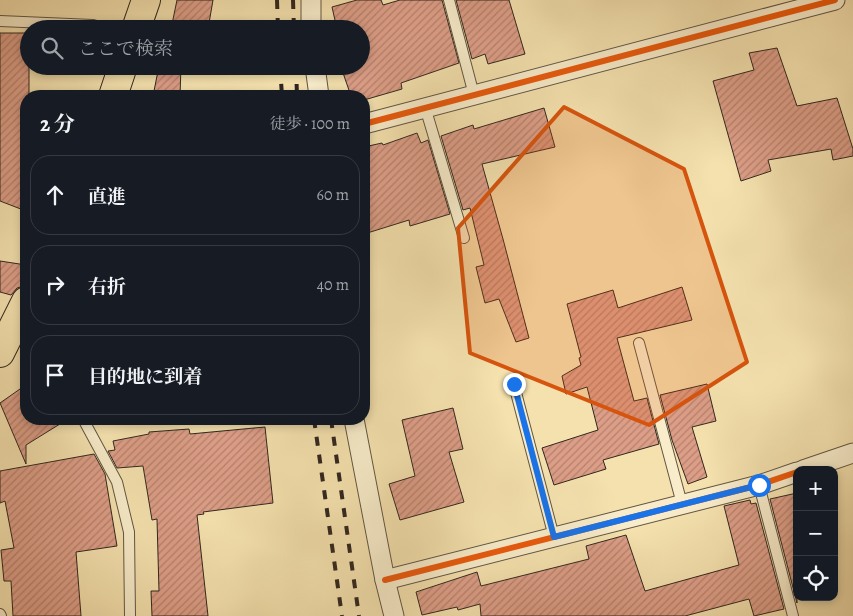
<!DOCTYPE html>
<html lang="ja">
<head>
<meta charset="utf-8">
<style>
	body { margin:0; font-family:Alegreya,"Noto Serif JP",serif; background:#242831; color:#f1f3f6 }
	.controls { position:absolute; right:15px; bottom:15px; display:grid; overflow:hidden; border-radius:10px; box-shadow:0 2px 8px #0003 }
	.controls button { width:45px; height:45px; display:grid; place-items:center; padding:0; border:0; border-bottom:1px solid #363941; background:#171b24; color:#f1f3f6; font:25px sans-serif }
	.stop { position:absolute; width:15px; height:15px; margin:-11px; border:4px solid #1a73e8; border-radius:50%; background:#fff }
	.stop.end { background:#1a73e8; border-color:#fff; box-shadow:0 1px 5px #0008 }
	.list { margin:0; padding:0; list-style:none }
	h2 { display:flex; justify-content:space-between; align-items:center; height:65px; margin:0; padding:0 20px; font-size:21px }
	h2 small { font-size:16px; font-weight:400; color:#9ea1a6 }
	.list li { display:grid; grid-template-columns:32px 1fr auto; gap:15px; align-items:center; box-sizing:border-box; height:80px; margin:0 10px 10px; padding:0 10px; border:1px solid #363941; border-radius:20px }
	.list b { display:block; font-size:19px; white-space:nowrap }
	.list em { font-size:16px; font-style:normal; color:#9ea1a6 }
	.icon { flex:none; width:28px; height:28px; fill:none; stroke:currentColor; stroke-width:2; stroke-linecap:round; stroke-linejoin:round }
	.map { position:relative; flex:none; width:853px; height:616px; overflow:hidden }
	.search { position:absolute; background:#171b24; box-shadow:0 2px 8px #0003; left:20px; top:20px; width:350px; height:55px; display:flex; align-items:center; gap:12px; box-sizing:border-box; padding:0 18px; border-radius:28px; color:#9ea1a6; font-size:19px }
	.panel { position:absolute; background:#171b24; box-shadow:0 2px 8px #0003; left:20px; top:90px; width:350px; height:335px; border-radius:20px }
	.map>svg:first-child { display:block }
	.building { fill:url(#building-hatch); stroke:#31271f }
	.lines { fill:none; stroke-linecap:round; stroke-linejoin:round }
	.lane-casing { stroke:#625643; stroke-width:12 }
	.street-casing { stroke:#625643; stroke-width:21 }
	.primary-casing { stroke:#31271f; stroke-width:30 }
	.lane { stroke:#f8ecca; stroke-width:10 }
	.street { stroke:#f8ecca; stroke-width:19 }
	.primary { stroke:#f4e1ae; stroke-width:28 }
	.rail { stroke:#31271f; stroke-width:4; stroke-dasharray:9 9; stroke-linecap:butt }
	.cycleway-casing { stroke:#f8ecca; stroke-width:9 }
	.cycleway { stroke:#e8590c; stroke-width:6 }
	.route { stroke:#1a73e8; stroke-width:6 }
	.marked { fill:#d6540e; fill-opacity:0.2; stroke:#d6540e; stroke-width:4; stroke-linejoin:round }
</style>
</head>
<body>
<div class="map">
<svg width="853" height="616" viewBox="0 0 853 616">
	<defs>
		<pattern id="building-hatch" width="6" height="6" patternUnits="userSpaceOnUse" patternTransform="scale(1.25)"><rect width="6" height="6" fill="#dd9e87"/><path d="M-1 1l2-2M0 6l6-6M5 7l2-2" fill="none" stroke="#b4816e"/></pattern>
	</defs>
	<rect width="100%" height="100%" fill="#f4e1ae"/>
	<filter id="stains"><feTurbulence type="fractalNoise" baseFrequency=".004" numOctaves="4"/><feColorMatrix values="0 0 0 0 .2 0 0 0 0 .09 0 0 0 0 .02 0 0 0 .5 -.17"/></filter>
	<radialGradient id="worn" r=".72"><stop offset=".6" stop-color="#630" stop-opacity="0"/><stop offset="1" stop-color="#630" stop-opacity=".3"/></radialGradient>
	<g class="building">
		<path d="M177 0H213L208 29H171Z"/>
		<path d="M357 0H381L383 5 400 0H442L459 63 401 83 402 89 364 100V96H351L342 70 354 66H361V29H337L332 7Z"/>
		<path d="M456 0H509L525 54 488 64 485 54 472 59Z"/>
		<path d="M0 33H29V96H26V211L0 201Z"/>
		<path d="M777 48 797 106 837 98 853 149V156L833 160 831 149 768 160 771 171 741 181 713 81 754 70 749 53Z"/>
		<path d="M159 66H181L180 96H153Z"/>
		<path d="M544 108 555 147 482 164 503 239 529 338 516 342 499 299 485 303 476 267 484 265 470 208 463 210 441 136 473 125 474 129Z"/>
		<path d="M417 133 421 143 428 140 450 214 410 226 409 220 364 234V147L382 143 383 145Z"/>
		<path d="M0 261 26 265V282L24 286 17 288 11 295 0 292Z"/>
		<path d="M682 287 692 320 617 338 634 401 647 398 659 444 603 460 606 469 554 485 542 448 598 430 587 387 566 394 562 376 581 365 579 358 581 357 567 304 613 290 618 308Z"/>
		<path d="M707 384 716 421 692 427 707 477 688 484 672 440 660 395Z"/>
		<path d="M20 389 26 402V419H68L26 445V464L0 403Z"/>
		<path d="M453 408 463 449 449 452 464 502 400 520 389 484 415 476 402 420Z"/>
		<path d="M265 427 273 503 203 512 204 514 197 515 208 616H152L151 591H159L157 519 152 520 143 466 117 468 108 451 115 450 113 441 149 434V432L189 429 190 434Z"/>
		<path d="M94 454 105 474 117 546 76 552 81 616H13L11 581H4L1 550 14 548 5 501 0 503V471Z"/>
		<path d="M797 493V603L770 499Z"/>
		<path d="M750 500 751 504 756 503 784 609 754 616 749 599 685 616H481L480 604 458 610 457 607 422 615 416 592 477 572 481 586 589 559 586 546 626 535 645 591 739 565 724 506Z"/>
	</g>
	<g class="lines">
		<defs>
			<g id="lane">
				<path d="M449 0 474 95"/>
				<path d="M0 21 93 25 106 29"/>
				<path d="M425 107 464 238"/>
				<path d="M639 343 682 504"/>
				<path d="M514 385 554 537"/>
				<path d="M83 419 117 482 129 532 130 616"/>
				<path d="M759 485 793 616"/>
				<path d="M0 614 1 616"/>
			</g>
			<g id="street">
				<path d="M311 29V0"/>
				<path d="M315 66 319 96"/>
				<path d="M364 124 835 0"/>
				<path d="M354 419 385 580 394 616"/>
				<path d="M803 470 853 453"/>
				<path d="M385 580 759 485 797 472"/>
			</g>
			<g id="primary">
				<path d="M136 29 146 0"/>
				<path d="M113 96 123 66"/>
				<path d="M0 353 26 301"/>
			</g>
		</defs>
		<use href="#lane" class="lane-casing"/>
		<use href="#street" class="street-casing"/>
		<use href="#primary" class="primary-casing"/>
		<use href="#lane" class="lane"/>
		<use href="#street" class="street"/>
		<use href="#primary" class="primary"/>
		<g class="rail">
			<path d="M277 0 278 29"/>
			<path d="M293 0 294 29"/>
			<path d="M280 66 282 96"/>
			<path d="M296 66 297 96"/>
			<path d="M314 419 342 616"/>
			<path d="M331 419 359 616"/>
		</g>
		<defs>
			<g id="cycleway">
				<path d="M364 124 835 0"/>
				<path d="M385 580 759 485 797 472"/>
			</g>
		</defs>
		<use href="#cycleway" class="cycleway-casing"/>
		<use href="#cycleway" class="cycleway"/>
	</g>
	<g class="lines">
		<path class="route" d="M514 384 554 537 759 485"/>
	</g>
	<path class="marked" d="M564 107 684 169 747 362 649 425 470 353 458 228Z"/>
	<rect width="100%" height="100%" filter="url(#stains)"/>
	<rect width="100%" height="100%" fill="url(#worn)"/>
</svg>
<div class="controls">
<button>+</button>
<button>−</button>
<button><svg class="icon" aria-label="locate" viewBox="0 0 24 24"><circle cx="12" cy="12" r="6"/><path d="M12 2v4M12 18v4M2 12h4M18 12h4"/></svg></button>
</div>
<div class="stop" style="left:759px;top:485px"></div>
<div class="stop end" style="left:514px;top:384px"></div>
<div class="search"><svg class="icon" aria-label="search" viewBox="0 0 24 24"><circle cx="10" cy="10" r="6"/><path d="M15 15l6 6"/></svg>ここで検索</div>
<section class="panel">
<h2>2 分<small>徒歩 · 100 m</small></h2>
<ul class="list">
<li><svg class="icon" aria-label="ahead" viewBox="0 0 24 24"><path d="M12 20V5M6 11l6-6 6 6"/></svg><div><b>直進</b></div><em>60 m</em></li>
<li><svg class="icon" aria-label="right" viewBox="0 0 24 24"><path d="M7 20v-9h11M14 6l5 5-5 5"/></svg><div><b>右折</b></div><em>40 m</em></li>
<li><svg class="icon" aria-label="arrive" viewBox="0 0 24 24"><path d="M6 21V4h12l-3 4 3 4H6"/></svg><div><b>目的地に到着</b></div></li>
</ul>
</section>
</div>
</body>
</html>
